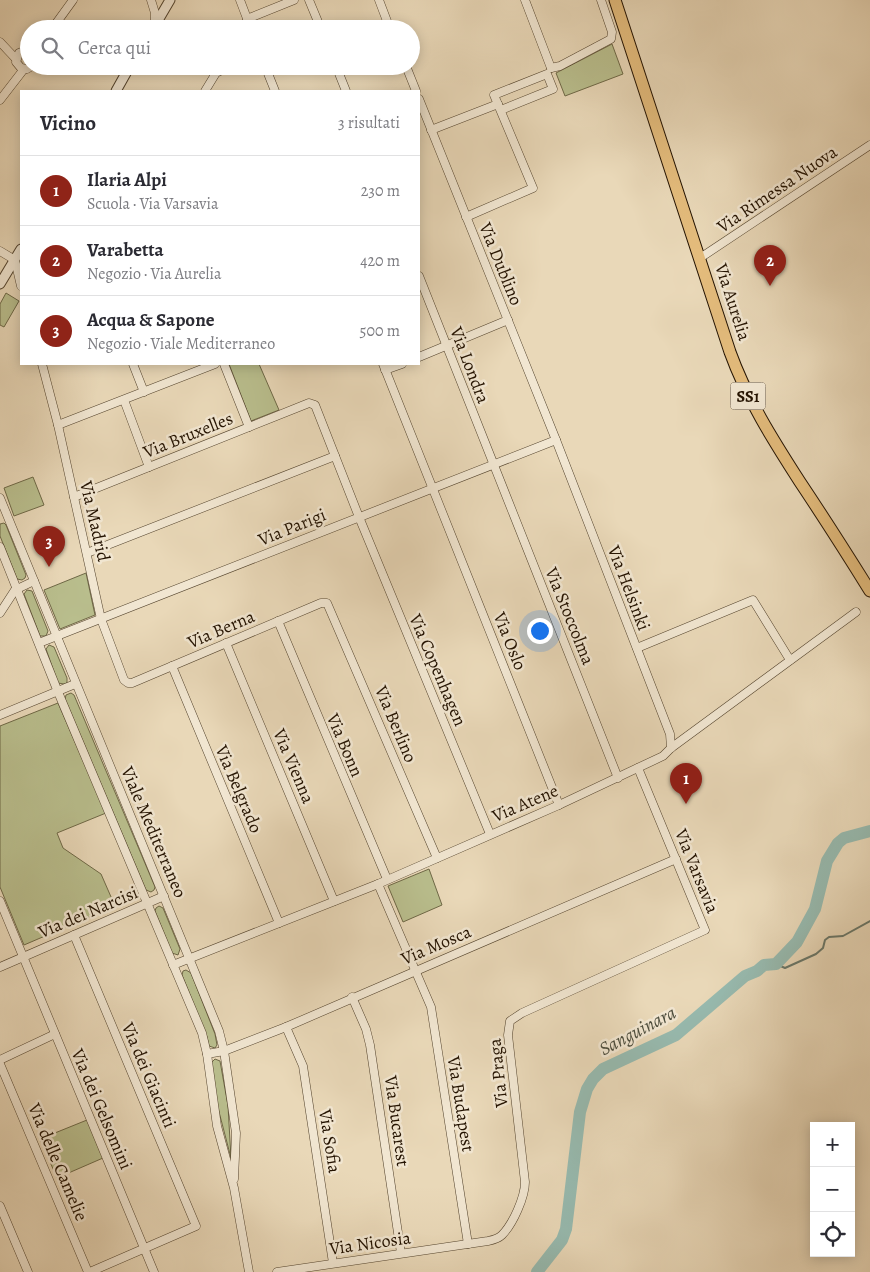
<!DOCTYPE html>
<html lang="it">
<head>
<meta charset="utf-8">
<style>
	body { margin:0; font-family:Alegreya,serif; background:#f2f2f3; color:#2b2b33 }
	.controls { position:absolute; right:15px; bottom:15px; display:grid; overflow:hidden; border-radius:0px; box-shadow:0 2px 12px #0003 }
	.controls button { width:45px; height:45px; display:grid; place-items:center; padding:0; border:0; border-bottom:1px solid #e1e1e2; background:#fff; color:#2b2b33; font:25px sans-serif }
	.you { position:absolute; left:539px; top:630px; width:18px; height:18px; margin:-12px; border:4px solid #fff; border-radius:50%; background:#1a73e8; box-shadow:0 0 0 8px #1a73e833 }
	.badge { display:grid; place-items:center; width:32px; height:32px; border-radius:50%; background:#8f2418; color:#fff; font-size:16px; font-weight:700 }
	.pin { position:absolute; translate:-50% -41px; filter:drop-shadow(0 1px 2px #0008) }
	.pin::after { content:''; position:absolute; top:26px; width:18px; height:15px; background:inherit; clip-path:polygon(0 0,100% 0,50% 100%) }
	.list { margin:0; padding:0; list-style:none }
	h2 { display:flex; justify-content:space-between; align-items:center; height:65px; margin:0; padding:0 20px; font-size:21px }
	h2 small { font-size:16px; font-weight:400; color:#7c7c81 }
	.list li { display:grid; grid-template-columns:32px 1fr auto; gap:15px; align-items:center; box-sizing:border-box; height:70px; padding:0 20px; border-top:1px solid #e1e1e2 }
	.list b { display:block; font-size:19px; white-space:nowrap }
	.list p { margin:0; font-size:16px; white-space:nowrap; color:#7c7c81 }
	.list em { font-size:16px; font-style:normal; color:#7c7c81 }
	.icon { flex:none; width:28px; height:28px; fill:none; stroke:currentColor; stroke-width:2; stroke-linecap:round; stroke-linejoin:round }
	.map { position:relative; flex:none; width:870px; height:1272px; overflow:hidden }
	.search { position:absolute; background:#fff; box-shadow:0 2px 12px #0003; left:20px; top:20px; width:400px; height:55px; display:flex; align-items:center; gap:12px; box-sizing:border-box; padding:0 18px; border-radius:28px; color:#7c7c81; font-size:19px }
	.panel { position:absolute; background:#fff; box-shadow:0 2px 12px #0003; left:20px; top:90px; width:400px; height:275px; border-radius:0px }
	.map>svg:first-child { display:block }
	.green { fill:#b9be8d; stroke:#6e6846 }
	.lines { fill:none; stroke-linecap:round; stroke-linejoin:round }
	.stream { stroke:#697769; stroke-width:2 }
	.river { stroke:#97baaf; stroke-width:12 }
	.minor-casing { stroke:#54442e; stroke-width:9 }
	.tertiary-casing { stroke:#54442e; stroke-width:11 }
	.primary-casing { stroke:#231200; stroke-width:13 }
	.minor { stroke:#f1e6d1; stroke-width:8 }
	.tertiary { stroke:#f1e6d1; stroke-width:9 }
	.primary { stroke:#e4bc7c; stroke-width:11 }
	.labels { text-anchor:middle; stroke-width:5; stroke-linejoin:round; paint-order:stroke }
	.shield { fill:#f1e6d1; stroke:#61523f; stroke-width:1 }
	.shield-label { font-size:16px; font-weight:bold; fill:#231200 }
	.street-label { font-size:18px; fill:#231200; stroke:#f1e6d1 }
	.water-label { font-size:19px; font-style:italic; fill:#4c4d3d; stroke:#f1e6d1 }
</style>
</head>
<body>
<div class="map">
<svg width="870" height="1272" viewBox="0 0 870 1272">
	<rect width="100%" height="100%" fill="#e9d8b8"/>
	<filter id="stains"><feTurbulence type="fractalNoise" baseFrequency=".004" numOctaves="4"/><feColorMatrix values="0 0 0 0 .2 0 0 0 0 .09 0 0 0 0 .02 0 0 0 .5 -.17"/></filter>
	<radialGradient id="worn" r=".72"><stop offset=".6" stop-color="#630" stop-opacity="0"/><stop offset="1" stop-color="#630" stop-opacity=".3"/></radialGradient>
	<g class="green">
		<path d="M612 44 623 74 565 96 556 73Z"/>
		<path d="M6 293 19 301 4 327 0 325V304Z"/>
		<path d="M229 364H259L279 410 251 421Z"/>
		<path d="M33 477 44 505 14 516 4 488Z"/>
		<path d="M4 523 6 525 26 575 25 578 22 580 17 579 0 536V524Z"/>
		<path d="M86 573 95 615 60 629 44 590Z"/>
		<path d="M27 590 32 591 48 631 46 636H40L24 594Z"/>
		<path d="M49 645 54 647 67 678V683L64 684 58 683 46 649Z"/>
		<path d="M71 693 74 695 155 887 154 890 151 892 146 890 65 699 66 695Z"/>
		<path d="M58 703 106 813 57 833 63 848 101 874 115 906 24 945 0 887V726Z"/>
		<path d="M429 869 442 905 403 922 388 886Z"/>
		<path d="M159 906 163 908 180 949 178 955 172 953 155 911 156 908Z"/>
		<path d="M186 970 191 973 215 1034 217 1045 215 1048 209 1046 207 1037 182 975 183 971Z"/>
		<path d="M215 1059 220 1061 228 1106 231 1158 218 1108 211 1063Z"/>
		<path d="M87 1120 103 1158 57 1178 40 1139Z"/>
	</g>
	<g class="lines">
		<path class="stream" d="M776 964 785 968 816 954 823 948 825 940 829 937 843 936 870 921"/>
		<path class="river" d="M537 1272 562 1240 566 1229 580 1112 587 1089 593 1079 603 1069 676 1035 745 976 757 971 764 965 776 964 797 942 815 909 827 861 838 843 844 838 870 831"/>
		<defs>
			<g id="minor">
				<path d="M151 0 155 13V25"/>
				<path d="M240 0 251 29"/>
				<path d="M309 0 321 29"/>
				<path d="M379 0 390 29"/>
				<path d="M525 0 551 68"/>
				<path d="M247 19 294 0"/>
				<path d="M52 29 73 0"/>
				<path d="M0 42 16 59"/>
				<path d="M29 52 24 51 19 53 16 62 21 68 27 69 32 66"/>
				<path d="M265 66 275 91"/>
				<path d="M336 66 346 91"/>
				<path d="M406 66 416 91"/>
				<path d="M551 68 560 66 611 39 612 32 601 0"/>
				<path d="M205 91 216 73 230 66"/>
				<path d="M419 99 556 440 670 734 671 748"/>
				<path d="M0 100 24 69"/>
				<path d="M431 130 498 104"/>
				<path d="M466 217 533 188 494 95 547 74 553 89 501 110"/>
				<path d="M0 251 15 260 21 286"/>
				<path d="M700 258 870 145"/>
				<path d="M419 276 618 778"/>
				<path d="M419 357 508 320"/>
				<path d="M42 364 58 425 101 619 124 680 128 683H132L321 603H327L437 858"/>
				<path d="M133 364 144 392"/>
				<path d="M224 364 249 427"/>
				<path d="M383 364 559 805"/>
				<path d="M385 370 402 364"/>
				<path d="M124 400 149 467"/>
				<path d="M58 425 215 364"/>
				<path d="M74 497 309 403 315 405 359 517 490 834"/>
				<path d="M0 498 219 1031 224 1051 236 1133 234 1179"/>
				<path d="M0 547 58 692 202 1033 207 1054 217 1126 234 1188 249 1272"/>
				<path d="M87 553 335 456"/>
				<path d="M0 613 15 590 34 581"/>
				<path d="M278 621 387 879"/>
				<path d="M39 643 556 440"/>
				<path d="M226 643 334 901"/>
				<path d="M637 648 753 600 790 660"/>
				<path d="M172 666 279 923"/>
				<path d="M0 715 75 684"/>
				<path d="M378 884 431 1007 468 1244"/>
				<path d="M0 901 154 1272"/>
				<path d="M74 935 196 1226 90 1272"/>
				<path d="M173 965 378 884 559 805 663 756 671 748 856 612"/>
				<path d="M0 967 164 896"/>
				<path d="M352 997 366 1029 370 1045 401 1253"/>
				<path d="M286 1027 303 1066 333 1263"/>
				<path d="M207 1054 224 1051 286 1027 676 859"/>
				<path d="M0 1060 55 1034"/>
				<path d="M0 1064 88 1272"/>
				<path d="M0 1206 28 1272"/>
				<path d="M277 1272 488 1241C493 1240 498 1239 502 1235 513 1224 525 1197 525 1182L508 1035 510 1021 522 1013 705 930 638 768"/>
			</g>
			<g id="tertiary">
				<path d="M153 29 170 0"/>
				<path d="M116 91 130 66"/>
				<path d="M0 284 21 249"/>
			</g>
			<path id="primary" d="M615 0 730 352C747 399 773 440 800 482 824 518 847 554 870 591"/>
		</defs>
		<use href="#minor" class="minor-casing"/>
		<use href="#tertiary" class="tertiary-casing"/>
		<use href="#primary" class="primary-casing"/>
		<use href="#minor" class="minor"/>
		<use href="#tertiary" class="tertiary"/>
		<use href="#primary" class="primary"/>
	</g>
	<g class="labels">
		<rect class="shield" x="730.5" y="382.5" width="35" height="27" rx="4"/>
		<g class="shield-label">
			<text x="748" y="402">SS1</text>
		</g>
		<g class="street-label">
			<text transform="translate(777 189) rotate(-34)" y="6">Via Rimessa Nuova</text>
			<text transform="translate(501 264) rotate(68)" y="6">Via Dublino</text>
			<text transform="translate(733 302) rotate(72)" y="6">Via Aurelia</text>
			<text transform="translate(470 365) rotate(69)" y="6">Via Londra</text>
			<text transform="translate(188 435) rotate(-22)" y="6">Via Bruxelles</text>
			<text transform="translate(95 521) rotate(77)" y="6">Via Madrid</text>
			<text transform="translate(292 527) rotate(-22)" y="6">Via Parigi</text>
			<text transform="translate(629 588) rotate(69)" y="6">Via Helsinki</text>
			<text transform="translate(570 616) rotate(68)" y="6">Via Stoccolma</text>
			<text transform="translate(221 629) rotate(-23)" y="6">Via Berna</text>
			<text transform="translate(510 641) rotate(68)" y="6">Via Oslo</text>
			<text transform="translate(438 670) rotate(67)" y="6">Via Copenhagen</text>
			<text transform="translate(396 724) rotate(67)" y="6">Via Berlino</text>
			<text transform="translate(345 745) rotate(67)" y="6">Via Bonn</text>
			<text transform="translate(294 766) rotate(67)" y="6">Via Vienna</text>
			<text transform="translate(239 789) rotate(67)" y="6">Via Belgrado</text>
			<text transform="translate(525 803) rotate(-23)" y="6">Via Atene</text>
			<text transform="translate(154 832) rotate(67)" y="6">Viale Mediterraneo</text>
			<text transform="translate(697 871) rotate(68)" y="6">Via Varsavia</text>
			<text transform="translate(88 912) rotate(-23)" y="6">Via dei Narcisi</text>
			<text transform="translate(436 945) rotate(-23)" y="6">Via Mosca</text>
			<text transform="translate(498 1073) rotate(-96)" y="6">Via Praga</text>
			<text transform="translate(149 1075) rotate(67)" y="6">Via dei Giacinti</text>
			<text transform="translate(461 1104) rotate(81)" y="6">Via Budapest</text>
			<text transform="translate(102 1109) rotate(67)" y="6">Via dei Gelsomini</text>
			<text transform="translate(397 1121) rotate(82)" y="6">Via Bucarest</text>
			<text transform="translate(330 1141) rotate(81)" y="6">Via Sofia</text>
			<text transform="translate(58 1162) rotate(67)" y="6">Via delle Camelie</text>
			<text transform="translate(370 1243) rotate(-8)" y="6">Via Nicosia</text>
		</g>
		<g class="water-label">
			<text transform="translate(637 1030) rotate(-28)" y="7">Sanguinara</text>
		</g>
	</g>
	<rect width="100%" height="100%" filter="url(#stains)"/>
	<rect width="100%" height="100%" fill="url(#worn)"/>
</svg>
<div class="controls">
<button>+</button>
<button>−</button>
<button><svg class="icon" aria-label="locate" viewBox="0 0 24 24"><circle cx="12" cy="12" r="6"/><path d="M12 2v4M12 18v4M2 12h4M18 12h4"/></svg></button>
</div>
<div class="you"></div>
<div class="pin badge" style="left:686px;top:804px">1</div>
<div class="pin badge" style="left:770px;top:286px">2</div>
<div class="pin badge" style="left:49px;top:567px">3</div>
<div class="search"><svg class="icon" aria-label="search" viewBox="0 0 24 24"><circle cx="10" cy="10" r="6"/><path d="M15 15l6 6"/></svg>Cerca qui</div>
<section class="panel">
<h2>Vicino<small>3 risultati</small></h2>
<ul class="list">
<li><span class="badge">1</span><div><b>Ilaria Alpi</b><p>Scuola · Via Varsavia</p></div><em>230 m</em></li>
<li><span class="badge">2</span><div><b>Varabetta</b><p>Negozio · Via Aurelia</p></div><em>420 m</em></li>
<li><span class="badge">3</span><div><b>Acqua &amp; Sapone</b><p>Negozio · Viale Mediterraneo</p></div><em>500 m</em></li>
</ul>
</section>
</div>
</body>
</html>
